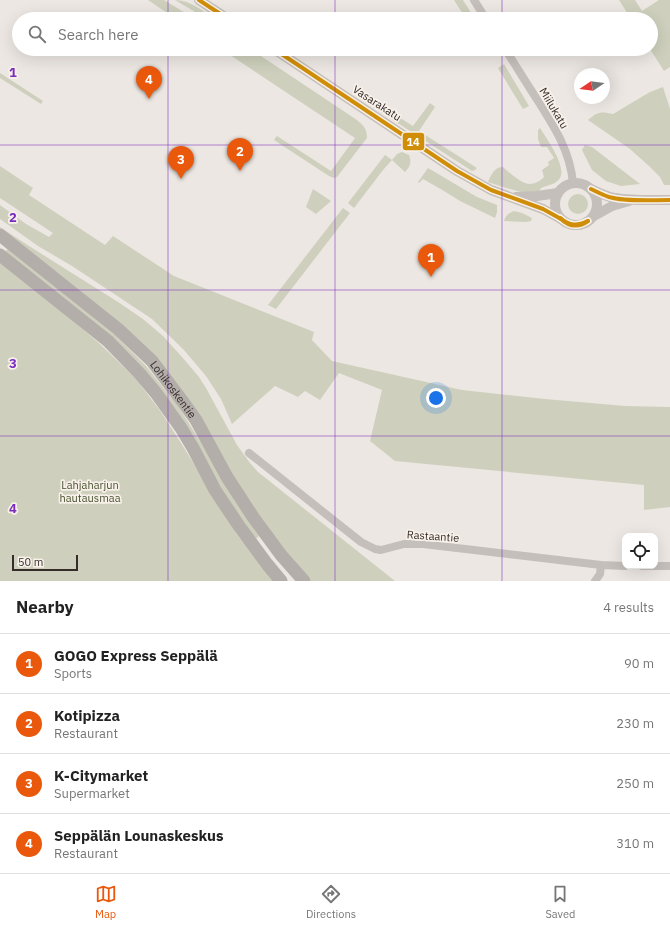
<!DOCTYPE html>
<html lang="en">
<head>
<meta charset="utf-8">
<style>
	body { margin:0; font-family:"IBM Plex Sans",sans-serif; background:#f2f2f2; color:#222 }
	.controls { position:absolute; right:12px; bottom:12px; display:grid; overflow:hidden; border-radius:8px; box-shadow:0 4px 16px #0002 }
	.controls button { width:36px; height:36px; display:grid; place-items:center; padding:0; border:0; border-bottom:1px solid #e0e0e0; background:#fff; color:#222; font:20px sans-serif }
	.compass { position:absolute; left:574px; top:68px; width:36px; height:36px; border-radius:50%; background:#fff; box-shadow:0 4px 16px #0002; rotate:257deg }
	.scale { position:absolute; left:12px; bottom:10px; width:66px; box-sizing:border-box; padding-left:4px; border:2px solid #362c2a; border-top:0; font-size:11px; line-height:14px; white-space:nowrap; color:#362c2a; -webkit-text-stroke:3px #f8f1ea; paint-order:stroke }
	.you { position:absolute; left:436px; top:398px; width:14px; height:14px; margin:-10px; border:3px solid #fff; border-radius:50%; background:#1a73e8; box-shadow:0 0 0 6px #1a73e833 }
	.badge { display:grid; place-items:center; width:26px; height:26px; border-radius:50%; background:#ea580c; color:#fff; font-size:13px; font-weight:700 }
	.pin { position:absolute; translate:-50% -33px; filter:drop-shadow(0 1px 2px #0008) }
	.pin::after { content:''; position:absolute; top:21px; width:14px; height:12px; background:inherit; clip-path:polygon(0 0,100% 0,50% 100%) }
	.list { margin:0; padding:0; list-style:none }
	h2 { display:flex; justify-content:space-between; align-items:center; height:52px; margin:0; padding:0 16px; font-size:17px }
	h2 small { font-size:13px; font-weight:400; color:#767676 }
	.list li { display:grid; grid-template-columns:26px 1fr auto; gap:12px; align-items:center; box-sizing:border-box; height:60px; padding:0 16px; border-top:1px solid #e0e0e0 }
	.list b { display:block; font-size:15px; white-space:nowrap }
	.list p { margin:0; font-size:13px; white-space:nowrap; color:#767676 }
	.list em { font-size:13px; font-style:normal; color:#767676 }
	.icon { flex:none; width:22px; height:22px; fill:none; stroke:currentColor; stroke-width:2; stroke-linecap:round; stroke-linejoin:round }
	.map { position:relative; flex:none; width:670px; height:581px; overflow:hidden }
	.search { position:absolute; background:#fff; box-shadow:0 4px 16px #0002; left:12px; right:12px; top:12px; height:44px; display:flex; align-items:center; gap:10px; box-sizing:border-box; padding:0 14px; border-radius:22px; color:#767676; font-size:15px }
	.sheet { height:292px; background:#fff }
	nav { display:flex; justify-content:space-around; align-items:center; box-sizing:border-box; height:56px; border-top:1px solid #e0e0e0; background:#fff; font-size:11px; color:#767676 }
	nav a { display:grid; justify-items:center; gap:2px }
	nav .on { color:#ea580c }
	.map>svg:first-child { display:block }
	.green { fill:#ced0bd }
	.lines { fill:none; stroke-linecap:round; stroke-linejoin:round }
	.minor { stroke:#c5bfbb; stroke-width:8 }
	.tertiary { stroke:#c5bfbb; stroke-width:10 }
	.primary { stroke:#b4aeaa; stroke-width:13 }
	.bus-1-casing { stroke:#f8f1ea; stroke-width:7 }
	.bus-1 { stroke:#d08e08; stroke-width:4 }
	.grid { fill:none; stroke:#7b2cbf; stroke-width:1; stroke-opacity:0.55 }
	.labels { text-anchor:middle; stroke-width:3.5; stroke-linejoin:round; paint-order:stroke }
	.street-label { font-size:11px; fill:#362c2a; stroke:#f8f1ea }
	.park-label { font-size:11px; fill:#485230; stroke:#f8f1ea }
	.grid-label { font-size:13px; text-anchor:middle; font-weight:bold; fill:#7b2cbf; stroke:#f8f1ea; stroke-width:3.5; stroke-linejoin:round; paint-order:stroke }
	.line-badge { stroke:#f8f1ea; stroke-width:1.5 }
	.badge-label { font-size:11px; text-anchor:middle; font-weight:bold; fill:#fff }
</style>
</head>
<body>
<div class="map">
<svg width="670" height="581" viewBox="0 0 670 581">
	<rect width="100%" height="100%" fill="#ece7e2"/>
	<g class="green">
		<path d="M148 0H164L195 19H176Z"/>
		<path d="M175 0C190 0 203 11 215 19H207Z"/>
		<path d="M454 0H463L475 19H466Z"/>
		<path d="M619 0H635L642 11 659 0H670V67L664 71 650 49H651V19H631Z"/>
		<path d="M221 49H249L255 52 357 120C364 126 367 129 367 138L337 177 334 178 329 176 274 140 277 136 331 171 355 138Z"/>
		<path d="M504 64 529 106 523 109 498 68Z"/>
		<path d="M0 73 43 101 41 104 0 78Z"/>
		<path d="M663 87 670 109V185H664L660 177 649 166 630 149 588 120C597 112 601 111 613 114L650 92Z"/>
		<path d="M363 95 413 126 430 103 435 107 419 131 477 168 475 170 472 171 362 100V98Z"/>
		<path d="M540 128C546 138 567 166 560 178 556 185 547 185 541 188L539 192H521L503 187 488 182C491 175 494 167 503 167 508 172 522 184 529 184 535 184 540 181 544 177L542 170 549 165 548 162 554 158 547 147H541L538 139V130Z"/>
		<path d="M585 145 592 147 640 184 621 186 606 181 592 170 582 150Z"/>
		<path d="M402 152 409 155C412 162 410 167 405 172L392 160 383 170 354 208 348 203 385 155 392 160 397 154Z"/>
		<path d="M0 166 33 188 29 195 105 245 113 236 174 276 314 332 312 340 332 361 462 390 545 399 625 406 670 407V507L644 510V485L395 461 370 441 382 390 339 373 320 400 305 391 298 397 275 386 232 424 221 399 206 376 183 349 152 319 72 266 38 246 0 219V205L26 224 49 237 53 233 0 198Z"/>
		<path d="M428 168 477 197 497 205V212L495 218 460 201 444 191 423 179 419 183 418 182Z"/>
		<path d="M313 189 331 201 316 214 306 207Z"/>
		<circle cx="578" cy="204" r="10"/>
		<path d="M343 208 350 213 276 309 268 305Z"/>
		<path d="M514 211 522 213 532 218 531 221 526 222 504 221C506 215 509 213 514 211Z"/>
		<path d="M0 227 29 246 118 302 143 319 163 336 182 357 199 377 206 388 237 445 250 463 258 472 395 581H311L285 552 122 326 78 289 0 228Z"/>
		<path d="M8 248 114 334 146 366 178 406 203 446 235 501 259 536 255 540 218 483 173 408 5 252Z"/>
		<path d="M0 263 58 308 100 344 136 379 161 412 181 443 236 533 273 581H0Z"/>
	</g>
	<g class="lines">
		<g class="minor">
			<path d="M474 0 486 19"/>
			<path d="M505 49C516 66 527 84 538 101 555 128 570 151 573 183"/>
			<path d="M249 453 361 542 375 549 381 550 404 544H423L601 565 625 566"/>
			<path d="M642 566H670"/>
			<path d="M595 581 600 574 601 565"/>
		</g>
		<g class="tertiary">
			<path d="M199 0 228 19"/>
			<path d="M274 49 457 171 491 190 543 209 561 219"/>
			<circle cx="576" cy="204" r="21"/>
			<path d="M591 189C599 193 607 197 615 198 633 201 652 200 670 200"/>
			<path d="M516 197 537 196 558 193"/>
			<path d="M594 216 612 206 629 201"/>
		</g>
		<g class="primary">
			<path id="s1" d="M0 235 118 329 152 361 183 402 196 420 227 477 253 517 281 555 304 581"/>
			<path d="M0 255 108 341 140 374 156 393 181 428 193 448 215 490 239 526 267 564 281 581"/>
		</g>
		<defs>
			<g id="bus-1">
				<path d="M199 0 228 19"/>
				<path d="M274 49 457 171 491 190 543 209 561 219"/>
				<path d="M591 189C597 192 603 195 609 197 628 202 650 200 670 200"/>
				<path d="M560 218C570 226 577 226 588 221"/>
				<path d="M560 218C569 227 578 228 588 221"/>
			</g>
		</defs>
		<use href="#bus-1" class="bus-1-casing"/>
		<use href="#bus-1" class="bus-1"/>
	</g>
	<path class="grid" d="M168 0V19M335 0V19M502 0V19M168 49V581M335 49V581M502 49V581M0 145H670M0 290H670M0 436H670"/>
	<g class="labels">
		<g class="street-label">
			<text transform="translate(377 103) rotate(33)" y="4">Vasarakatu</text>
			<text transform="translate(554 108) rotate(59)" y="4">Miilukatu</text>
			<text dy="4" stroke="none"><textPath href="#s1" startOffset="233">Lohikoskentie</textPath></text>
			<text transform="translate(433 536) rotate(4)" y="4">Rastaantie</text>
		</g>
		<g class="park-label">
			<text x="90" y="489">Lahjaharjun<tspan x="90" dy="13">hautausmaa</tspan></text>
		</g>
	</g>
	<g class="grid-label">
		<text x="13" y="77">1</text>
		<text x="13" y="222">2</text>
		<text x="13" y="368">3</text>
		<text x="13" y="513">4</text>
	</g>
	<rect class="line-badge" x="402" y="132" width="23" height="19" rx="4" fill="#d08e08"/>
	<g class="badge-label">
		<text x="413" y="146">14</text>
	</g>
</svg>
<div class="controls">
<button><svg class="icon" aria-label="locate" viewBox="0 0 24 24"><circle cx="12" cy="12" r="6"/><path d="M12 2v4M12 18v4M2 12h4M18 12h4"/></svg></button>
</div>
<svg class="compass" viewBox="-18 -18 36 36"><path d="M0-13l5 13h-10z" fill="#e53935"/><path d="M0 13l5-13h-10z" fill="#767676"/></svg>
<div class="scale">50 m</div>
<div class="you"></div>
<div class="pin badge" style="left:431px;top:277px">1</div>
<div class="pin badge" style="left:240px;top:171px">2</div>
<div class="pin badge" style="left:181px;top:179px">3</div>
<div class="pin badge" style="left:149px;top:99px">4</div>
<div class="search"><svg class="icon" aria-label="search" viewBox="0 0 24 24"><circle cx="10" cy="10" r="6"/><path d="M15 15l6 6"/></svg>Search here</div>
</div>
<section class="sheet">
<h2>Nearby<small>4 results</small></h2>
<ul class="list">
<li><span class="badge">1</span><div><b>GOGO Express Seppälä</b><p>Sports</p></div><em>90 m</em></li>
<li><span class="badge">2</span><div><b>Kotipizza</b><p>Restaurant</p></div><em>230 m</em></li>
<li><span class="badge">3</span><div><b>K-Citymarket</b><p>Supermarket</p></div><em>250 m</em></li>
<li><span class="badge">4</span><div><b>Seppälän Lounaskeskus</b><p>Restaurant</p></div><em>310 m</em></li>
</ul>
</section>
<nav>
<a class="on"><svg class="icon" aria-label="map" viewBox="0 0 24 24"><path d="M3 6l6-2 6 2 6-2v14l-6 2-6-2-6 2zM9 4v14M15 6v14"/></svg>Map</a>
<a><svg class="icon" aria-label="directions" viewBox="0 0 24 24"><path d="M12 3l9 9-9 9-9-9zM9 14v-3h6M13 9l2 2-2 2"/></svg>Directions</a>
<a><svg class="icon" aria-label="saved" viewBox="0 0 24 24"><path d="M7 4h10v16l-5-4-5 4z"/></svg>Saved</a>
</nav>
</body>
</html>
